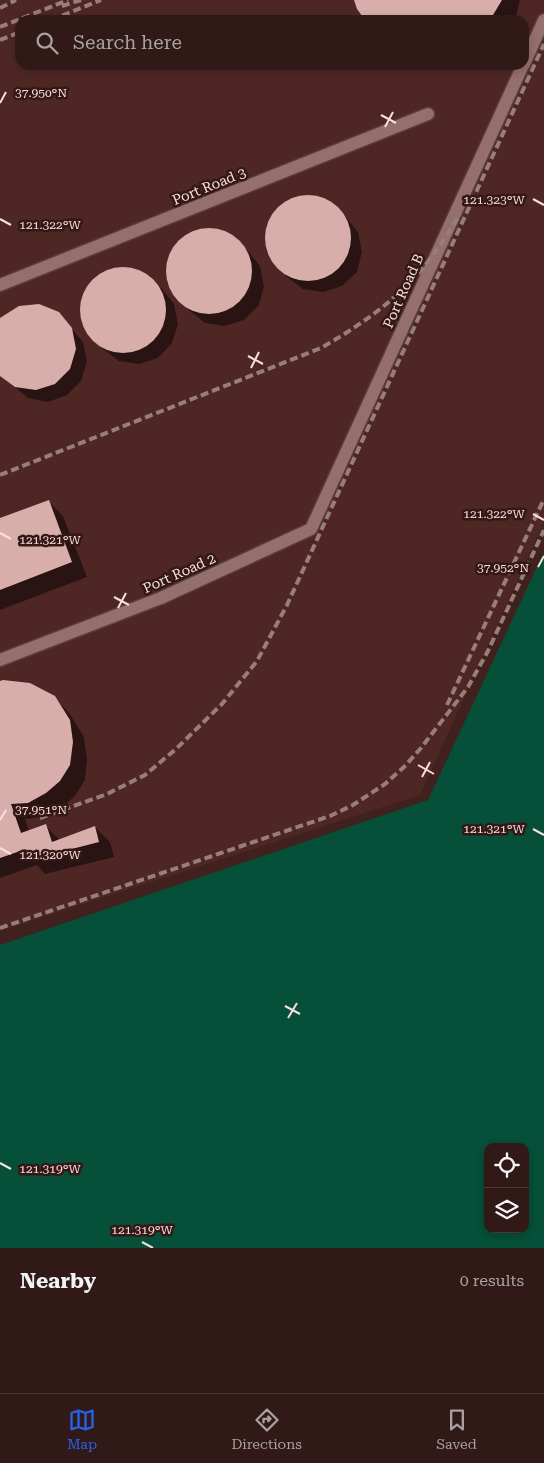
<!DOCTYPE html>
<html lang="en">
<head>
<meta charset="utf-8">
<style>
	body { margin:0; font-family:"Roboto Serif",serif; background:#38221f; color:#f1f3f6 }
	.controls { position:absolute; right:15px; bottom:15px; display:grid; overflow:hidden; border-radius:10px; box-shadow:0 2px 8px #0003 }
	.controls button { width:45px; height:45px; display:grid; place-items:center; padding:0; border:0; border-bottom:1px solid #4b3835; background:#301916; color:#f1f3f6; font:25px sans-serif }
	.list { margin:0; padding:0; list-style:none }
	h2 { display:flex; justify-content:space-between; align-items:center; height:65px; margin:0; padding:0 20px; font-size:21px }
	h2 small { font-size:16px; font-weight:400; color:#a8a0a1 }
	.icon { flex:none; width:28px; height:28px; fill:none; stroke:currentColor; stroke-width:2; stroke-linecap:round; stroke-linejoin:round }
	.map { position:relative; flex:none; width:544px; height:1248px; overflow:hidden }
	.search { position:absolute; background:#301916; box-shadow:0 2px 8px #0003; left:15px; right:15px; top:15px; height:55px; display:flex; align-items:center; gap:12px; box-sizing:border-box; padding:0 18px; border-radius:15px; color:#a8a0a1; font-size:19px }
	.sheet { height:145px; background:#301916 }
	nav { display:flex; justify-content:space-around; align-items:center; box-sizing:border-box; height:70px; border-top:1px solid #4b3835; background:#301916; font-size:14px; color:#a8a0a1 }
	nav a { display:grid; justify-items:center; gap:2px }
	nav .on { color:#2563eb }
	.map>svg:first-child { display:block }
	.built { fill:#4e2724; fill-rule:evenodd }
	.water { fill:#064f39; fill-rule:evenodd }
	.shadow { fill:#0007 }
	.building { fill:#d8aeaa }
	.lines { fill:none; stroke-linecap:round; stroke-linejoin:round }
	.service-casing { stroke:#583d3b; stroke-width:15 }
	.service { stroke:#956f6b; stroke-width:12 }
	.rail { stroke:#987e7b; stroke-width:4; stroke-dasharray:8 4; stroke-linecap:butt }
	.ticks { fill:none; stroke:#f6e0de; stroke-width:2 }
	.labels { text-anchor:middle; stroke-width:5; stroke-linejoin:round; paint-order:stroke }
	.street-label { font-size:14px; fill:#f6e0de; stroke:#351715 }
	.ticks-label { font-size:12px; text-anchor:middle; fill:#f6e0de; stroke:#351715; stroke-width:5; stroke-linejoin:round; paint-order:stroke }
</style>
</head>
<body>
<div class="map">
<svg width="544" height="1248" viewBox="0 0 544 1248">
	<rect width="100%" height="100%" fill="#40211e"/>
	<path class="built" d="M0 0H544V522L420 795 0 931ZM20 20H524V65H20Z"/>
	<path class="water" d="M544 552V1248H0V945L428 800ZM488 1147H525V1229H488Z"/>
	<g class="shadow">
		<path d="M355 0H520L515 20H367Z"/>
		<path d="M314 196 333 204 345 216 358 232 362 252 357 272 342 286 323 292 303 289 287 277 275 264 266 246 267 226 277 208 294 198Z"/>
		<path d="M216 230 235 237 247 250 260 266 264 286 259 305 244 320 225 326 205 323 189 310 177 298 168 280 169 259 179 242 196 231Z"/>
		<path d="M130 268 149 276 161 288 174 304 178 324 172 343 158 358 139 364 119 361 103 349 90 336 82 318 83 298 93 280 110 270Z"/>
		<path d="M58 313 83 342 87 362 81 381 67 395 48 402 28 398 0 374V321Z"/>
		<path d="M48 501 63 516 87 577 0 610V520Z"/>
		<path d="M0 683 54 697 69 713 84 737 87 758 85 780 75 796 61 808 43 817 25 819 29 831 45 826 60 840 95 827 110 842 114 857 45 874 37 865 0 878Z"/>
	</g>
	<g class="building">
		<path d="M354 0H502L490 20H365L357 9Z"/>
		<circle cx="308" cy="238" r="43"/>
		<circle cx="209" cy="271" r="43"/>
		<circle cx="123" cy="310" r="43"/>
		<path d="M39 304 59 312 72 328 76 349 70 369 55 384 36 390 15 387 0 376V318L19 306Z"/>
		<path d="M49 500 72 562 0 590V518Z"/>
		<path d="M3 680 30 683 55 696 70 720 73 742 70 765 60 781 46 793 28 803 11 804 21 833 46 824 52 842 95 826 99 842 29 860 26 849 0 858V681Z"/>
	</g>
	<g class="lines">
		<defs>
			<g id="service">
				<path d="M524 64 544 20"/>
				<path d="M0 285 428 114"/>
				<path d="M0 660 161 598 311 529 523 65"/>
			</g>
		</defs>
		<use href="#service" class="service-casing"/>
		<use href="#service" class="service"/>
		<g class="rail">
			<path d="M62 6 81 0"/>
			<path d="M0 8 16 0"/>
			<path d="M51 20 101 0"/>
			<path d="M0 27 68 0"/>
			<path d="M0 40 20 32"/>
			<path d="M0 475 321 348C354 329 387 307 413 279 431 260 445 239 458 217"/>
			<path d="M447 705 544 499"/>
			<path d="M40 818 107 794 145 775 176 749 222 704 257 661 287 605 544 44"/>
			<path d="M0 928 330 816 353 805 385 784 404 767 421 748 468 687 488 651 544 530"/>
		</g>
	</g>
	<path class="ticks" d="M0 103 6 92M381 115 396 123M385 127 393 112M533 199 544 205M0 219 11 225M248 356 263 364M251 368 259 352M533 514 544 520M0 533 11 539M538 567 544 556M114 597 129 605M118 608 126 593M418 765 434 774M422 777 430 762M0 820 6 810M533 829 544 835M0 848 11 854M285 1006 300 1014M288 1018 297 1003M0 1163 11 1169M142 1242 153 1248"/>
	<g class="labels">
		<g class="street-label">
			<text transform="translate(209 186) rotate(-22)" y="5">Port Road 3</text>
			<text transform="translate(403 291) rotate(-66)" y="5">Port Road B</text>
			<text transform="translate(179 573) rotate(-24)" y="5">Port Road 2</text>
		</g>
	</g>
	<g class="ticks-label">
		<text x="41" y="97">37.950°N</text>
		<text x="494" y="204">121.323°W</text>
		<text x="50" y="229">121.322°W</text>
		<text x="494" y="518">121.322°W</text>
		<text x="50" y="544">121.321°W</text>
		<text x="503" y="572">37.952°N</text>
		<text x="41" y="814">37.951°N</text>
		<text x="494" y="833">121.321°W</text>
		<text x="50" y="859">121.320°W</text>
		<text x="50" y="1173">121.319°W</text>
		<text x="142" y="1234">121.319°W</text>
	</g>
</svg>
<div class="controls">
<button><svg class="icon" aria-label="locate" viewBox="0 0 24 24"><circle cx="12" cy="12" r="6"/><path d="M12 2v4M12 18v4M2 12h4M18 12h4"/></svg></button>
<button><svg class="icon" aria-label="layers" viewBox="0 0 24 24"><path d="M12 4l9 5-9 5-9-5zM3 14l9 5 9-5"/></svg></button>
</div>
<div class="search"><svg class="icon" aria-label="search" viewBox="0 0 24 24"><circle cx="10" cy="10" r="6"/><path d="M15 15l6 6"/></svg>Search here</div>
</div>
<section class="sheet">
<h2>Nearby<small>0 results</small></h2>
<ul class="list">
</ul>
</section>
<nav>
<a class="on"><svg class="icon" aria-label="map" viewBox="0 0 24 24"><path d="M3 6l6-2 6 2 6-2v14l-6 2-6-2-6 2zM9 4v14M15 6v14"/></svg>Map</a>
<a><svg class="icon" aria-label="directions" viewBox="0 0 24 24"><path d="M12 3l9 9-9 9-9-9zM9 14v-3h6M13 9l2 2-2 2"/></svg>Directions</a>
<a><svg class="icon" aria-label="saved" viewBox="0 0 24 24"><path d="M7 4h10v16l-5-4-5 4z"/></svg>Saved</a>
</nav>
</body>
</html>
